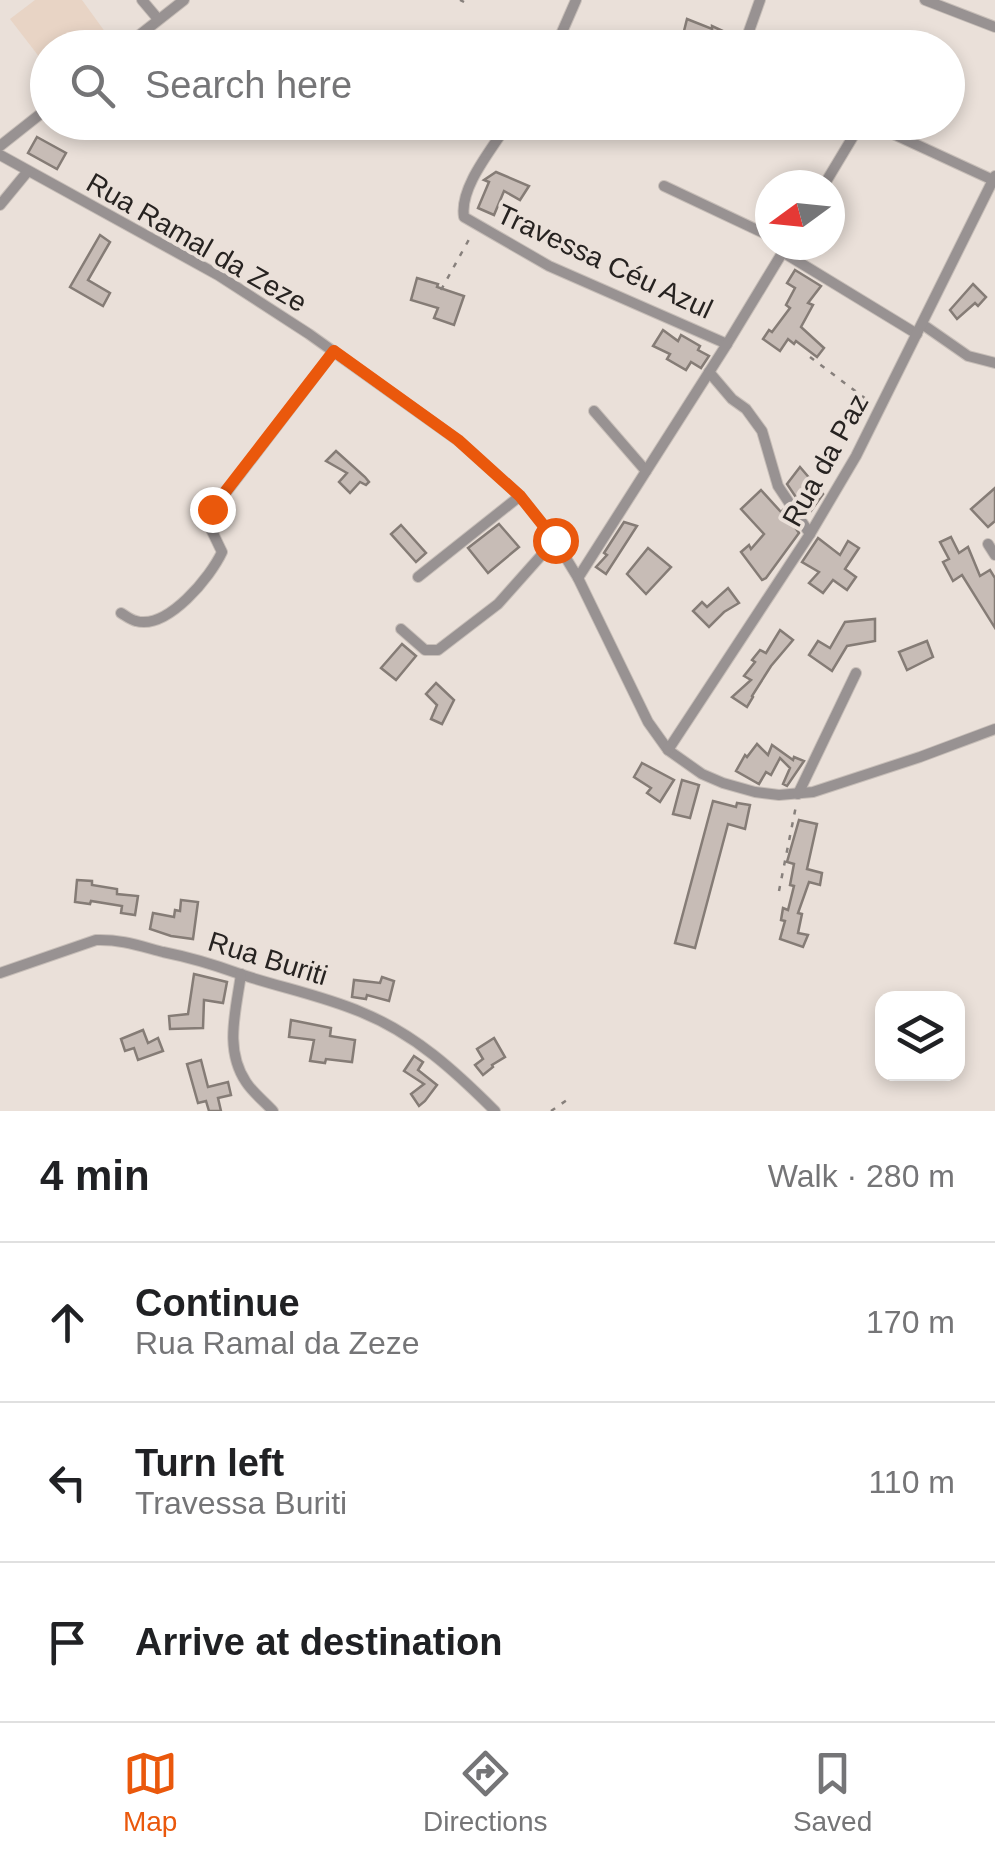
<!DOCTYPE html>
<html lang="en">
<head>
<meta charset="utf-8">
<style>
	body { margin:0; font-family:Arial,sans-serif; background:#f2f2f2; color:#202124 }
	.controls { position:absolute; right:30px; bottom:30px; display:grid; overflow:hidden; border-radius:20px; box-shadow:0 5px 15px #0003 }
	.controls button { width:90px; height:90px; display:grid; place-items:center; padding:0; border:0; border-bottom:2px solid #e0e0e0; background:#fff; color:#202124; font:50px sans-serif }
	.compass { position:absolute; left:755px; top:170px; width:90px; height:90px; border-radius:50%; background:#fff; box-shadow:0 5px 15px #0003; rotate:255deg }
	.stop { position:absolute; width:30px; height:30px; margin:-22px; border:8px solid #ea580c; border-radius:50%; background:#fff }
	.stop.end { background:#ea580c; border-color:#fff; box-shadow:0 2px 10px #0008 }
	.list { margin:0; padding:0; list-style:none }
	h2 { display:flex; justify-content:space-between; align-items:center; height:130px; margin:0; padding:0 40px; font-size:42px }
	h2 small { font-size:32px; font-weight:400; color:#757577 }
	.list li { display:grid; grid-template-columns:65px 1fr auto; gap:30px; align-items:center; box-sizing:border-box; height:160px; padding:0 40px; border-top:2px solid #e0e0e0 }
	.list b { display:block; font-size:38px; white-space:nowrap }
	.list p { margin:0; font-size:32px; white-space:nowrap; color:#757577 }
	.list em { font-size:32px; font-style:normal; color:#757577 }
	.icon { flex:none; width:55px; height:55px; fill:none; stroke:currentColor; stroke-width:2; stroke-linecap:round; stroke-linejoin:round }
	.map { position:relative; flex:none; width:995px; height:1111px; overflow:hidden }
	.search { position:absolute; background:#fff; box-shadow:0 5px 15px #0003; left:30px; right:30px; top:30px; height:110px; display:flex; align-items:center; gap:25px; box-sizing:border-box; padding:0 35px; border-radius:55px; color:#757577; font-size:38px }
	.sheet { height:610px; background:#fff }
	nav { display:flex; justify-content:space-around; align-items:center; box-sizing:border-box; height:140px; border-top:2px solid #e0e0e0; background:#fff; font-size:28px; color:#757577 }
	nav a { display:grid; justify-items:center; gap:5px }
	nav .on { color:#ea580c }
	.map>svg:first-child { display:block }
	.education { fill:#e8d4c5 }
	.building { fill:#c7bcb6; stroke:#857c76; stroke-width:2.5 }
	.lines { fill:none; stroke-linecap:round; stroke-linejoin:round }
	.street-casing { stroke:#c7beb8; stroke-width:12 }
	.path { stroke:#87807c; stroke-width:2.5; stroke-dasharray:5 8; stroke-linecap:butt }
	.street { stroke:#989292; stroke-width:10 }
	.route { stroke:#ea580c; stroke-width:12 }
	.labels { text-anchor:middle; stroke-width:8; stroke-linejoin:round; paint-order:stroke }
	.street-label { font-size:28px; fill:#272321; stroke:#eae0d9 }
</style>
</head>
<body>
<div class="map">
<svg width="995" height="1111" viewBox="0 0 995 1111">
	<rect width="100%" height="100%" fill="#eae0d9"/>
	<path class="education" d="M35 0H82L116 47 48 48 47 67 10 19Z"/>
	<g class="building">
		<path d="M687 19 712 29V26L727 33 722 46 684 31Z"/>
		<path d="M37 137 66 153 57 169 28 153Z"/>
		<path d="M496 172 529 186 520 200 504 191 494 215 478 208 489 182 484 180Z"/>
		<path d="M100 235 110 242 88 280 110 293 103 306 70 287Z"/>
		<path d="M795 270 821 286 808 303 813 305 801 327 824 348 817 357 796 341 794 344 788 339 780 351 763 339 769 330 772 332 790 308 786 305 795 288 787 283Z"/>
		<path d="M417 278 438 284 437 287 464 296 454 325 434 318 438 308 411 300Z"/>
		<path d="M973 284 986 297 978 306 975 303 957 319 950 310Z"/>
		<path d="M663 330 678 341 681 335 700 346 698 350 709 356 701 368 691 362 686 370 667 359 670 354 653 346Z"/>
		<path d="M336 451 365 477 369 482 366 485 360 482 350 493 339 482 347 473 326 461Z"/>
		<path d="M800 467 823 494 808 515 787 484Z"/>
		<path d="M995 488V521L988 527 971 509Z"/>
		<path d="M761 490 781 512 783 510 799 533 766 578 762 580 741 552 749 545 751 549 764 534 741 509Z"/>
		<path d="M624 522 637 526 606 574 596 567 607 555 604 553Z"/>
		<path d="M499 524 519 547 488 573 468 548Z"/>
		<path d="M401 525 426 553 416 562 391 534Z"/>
		<path d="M951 537 959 553 968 547 980 576 990 570 995 578V628L962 575 953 581 943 562 949 559 940 542Z"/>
		<path d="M818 538 840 555 848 541 859 548 845 569 856 577 847 590 833 580 823 593 809 583 819 572 802 562Z"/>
		<path d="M648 548 671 567 646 594 627 574Z"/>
		<path d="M728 588 739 603 724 612 709 627 693 611 702 602 707 607Z"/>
		<path d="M875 619V641L847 646 832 671 809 655 818 641 830 648 845 622Z"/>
		<path d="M780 630 793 640 771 666 752 696 753 697 747 707 732 697 751 680 744 676 755 662 752 660 760 650 766 653Z"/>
		<path d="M927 641 933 657 907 670 899 652Z"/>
		<path d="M402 644 416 656 396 680 381 668Z"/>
		<path d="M436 683 454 700 442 724 431 719 437 705 426 694Z"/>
		<path d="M757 744 768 755 772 745 793 760 794 757 804 761 787 786 783 784 790 768 780 758 771 775 766 772 759 784 736 771 745 755 747 757Z"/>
		<path d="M642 763 674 780 660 802 647 793 651 788 634 777Z"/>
		<path d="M682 780 699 785 690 818 673 814Z"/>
		<path d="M713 801 736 807 737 803 750 805 745 829 728 824 695 948 675 943Z"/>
		<path d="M799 820 817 824 807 869 822 873 820 885 809 882 798 913 802 914 798 933 808 935 803 947 780 939 785 921 781 920 783 908 788 910 794 886 790 885 794 864 787 862Z"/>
		<path d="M77 880 92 881V885L117 889V894L138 896 135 915 121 913 122 906 91 901 90 904 75 902Z"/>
		<path d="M181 900 198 902 193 939 171 936 150 929 153 913 174 917 175 910 180 911Z"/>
		<path d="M194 974 227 982 223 1003 204 1000 203 1028 170 1029 169 1016 188 1014Z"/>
		<path d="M382 977 394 981 389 1001 367 995 366 999 352 997 354 980 380 983Z"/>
		<path d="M291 1020 331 1028 330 1036 355 1040 352 1062 326 1059 325 1063 310 1061 314 1040 289 1037Z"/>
		<path d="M143 1030 148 1043 158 1038 163 1051 138 1060 134 1048 125 1051 121 1039Z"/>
		<path d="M494 1038 505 1057 492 1065 493 1067 483 1075 475 1065 483 1059 477 1049Z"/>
		<path d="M414 1056 423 1062 418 1070 437 1085 425 1101 419 1106 411 1094 424 1084 404 1071Z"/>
		<path d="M201 1060 208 1087 228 1082 231 1095 218 1098 221 1111H209L206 1101 198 1103 187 1064Z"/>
	</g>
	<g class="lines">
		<defs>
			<g id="street">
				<path d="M142 0 158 19"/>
				<path d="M925 0 995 27"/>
				<path d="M123 48 184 0"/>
				<path d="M555 48 576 0"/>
				<path d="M743 48 760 0"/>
				<path d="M509 122C493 148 459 187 464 217L549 266 727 344"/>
				<path d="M0 146 48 108"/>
				<path d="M0 155 218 275 309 334 459 441 520 496 555 540 578 578 648 722 668 750 702 774 723 783 755 792 779 795 813 792 920 757 995 729"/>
				<path d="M824 185 854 135 866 123 889 132 993 180"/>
				<path d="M664 186 770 236"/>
				<path d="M0 205 28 171"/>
				<path d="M784 253 917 334"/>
				<path d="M922 324 968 356 995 363"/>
				<path d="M709 372 732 399 746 409 762 431 778 486 810 534"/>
				<path d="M594 411 646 471"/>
				<path d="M988 544 995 555"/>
				<path d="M418 577 520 496"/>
				<path d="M578 578 727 344 787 245"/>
				<path d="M121 613C126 616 131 620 136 621 168 630 211 576 222 552L209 525 208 516 334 351"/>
				<path d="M401 629 425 650H438L498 604 555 540"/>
				<path d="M668 750 810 534 856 456 995 176"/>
				<path d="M798 794 856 673"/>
				<path d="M0 973 96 940C120 939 140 946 163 952 188 957 212 964 237 973 278 987 321 995 361 1012 415 1034 455 1071 495 1111"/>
				<path d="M241 974C236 1011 224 1049 246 1082 253 1093 264 1101 273 1111"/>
			</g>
		</defs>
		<use href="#street" class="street-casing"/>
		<g class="path">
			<path d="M460 0 464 2"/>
			<path d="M441 290 472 234"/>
			<path d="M810 357 870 402"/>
			<path d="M779 891 796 806"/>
			<path d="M551 1111 567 1100"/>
		</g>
		<use href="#street" class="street"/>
	</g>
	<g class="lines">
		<path class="route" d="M212 509 334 351 458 440 520 496 555 540"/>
	</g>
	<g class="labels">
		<g class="street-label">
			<text transform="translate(197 242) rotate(30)" y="10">Rua Ramal da Zeze</text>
			<text transform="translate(605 261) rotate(25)" y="10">Travessa Céu Azul</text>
			<text transform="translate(825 460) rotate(-61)" y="10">Rua da Paz</text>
			<text transform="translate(268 958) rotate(17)" y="10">Rua Buriti</text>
		</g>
	</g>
</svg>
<div class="controls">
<button><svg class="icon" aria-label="layers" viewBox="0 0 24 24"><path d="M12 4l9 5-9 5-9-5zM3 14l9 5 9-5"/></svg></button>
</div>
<svg class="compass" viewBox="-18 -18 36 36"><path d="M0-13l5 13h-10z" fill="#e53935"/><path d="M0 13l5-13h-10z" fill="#757577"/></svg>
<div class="stop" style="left:555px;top:540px"></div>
<div class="stop end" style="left:212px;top:509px"></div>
<div class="search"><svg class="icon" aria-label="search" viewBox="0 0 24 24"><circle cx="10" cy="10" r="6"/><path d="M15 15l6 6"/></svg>Search here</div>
</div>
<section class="sheet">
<h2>4 min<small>Walk · 280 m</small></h2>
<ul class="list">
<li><svg class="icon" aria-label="ahead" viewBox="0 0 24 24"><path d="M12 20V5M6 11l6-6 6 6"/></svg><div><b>Continue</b><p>Rua Ramal da Zeze</p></div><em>170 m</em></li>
<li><svg class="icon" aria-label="left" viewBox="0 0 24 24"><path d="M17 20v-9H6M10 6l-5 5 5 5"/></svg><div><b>Turn left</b><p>Travessa Buriti</p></div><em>110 m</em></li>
<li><svg class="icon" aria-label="arrive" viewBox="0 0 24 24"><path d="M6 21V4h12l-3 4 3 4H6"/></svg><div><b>Arrive at destination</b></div></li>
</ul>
</section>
<nav>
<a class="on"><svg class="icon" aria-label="map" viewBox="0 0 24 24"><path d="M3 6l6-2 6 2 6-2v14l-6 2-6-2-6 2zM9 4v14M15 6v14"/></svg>Map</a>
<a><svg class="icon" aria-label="directions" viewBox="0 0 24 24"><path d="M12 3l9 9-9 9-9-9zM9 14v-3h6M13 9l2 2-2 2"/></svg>Directions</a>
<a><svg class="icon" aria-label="saved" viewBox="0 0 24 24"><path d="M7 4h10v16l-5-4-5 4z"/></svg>Saved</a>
</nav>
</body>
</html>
